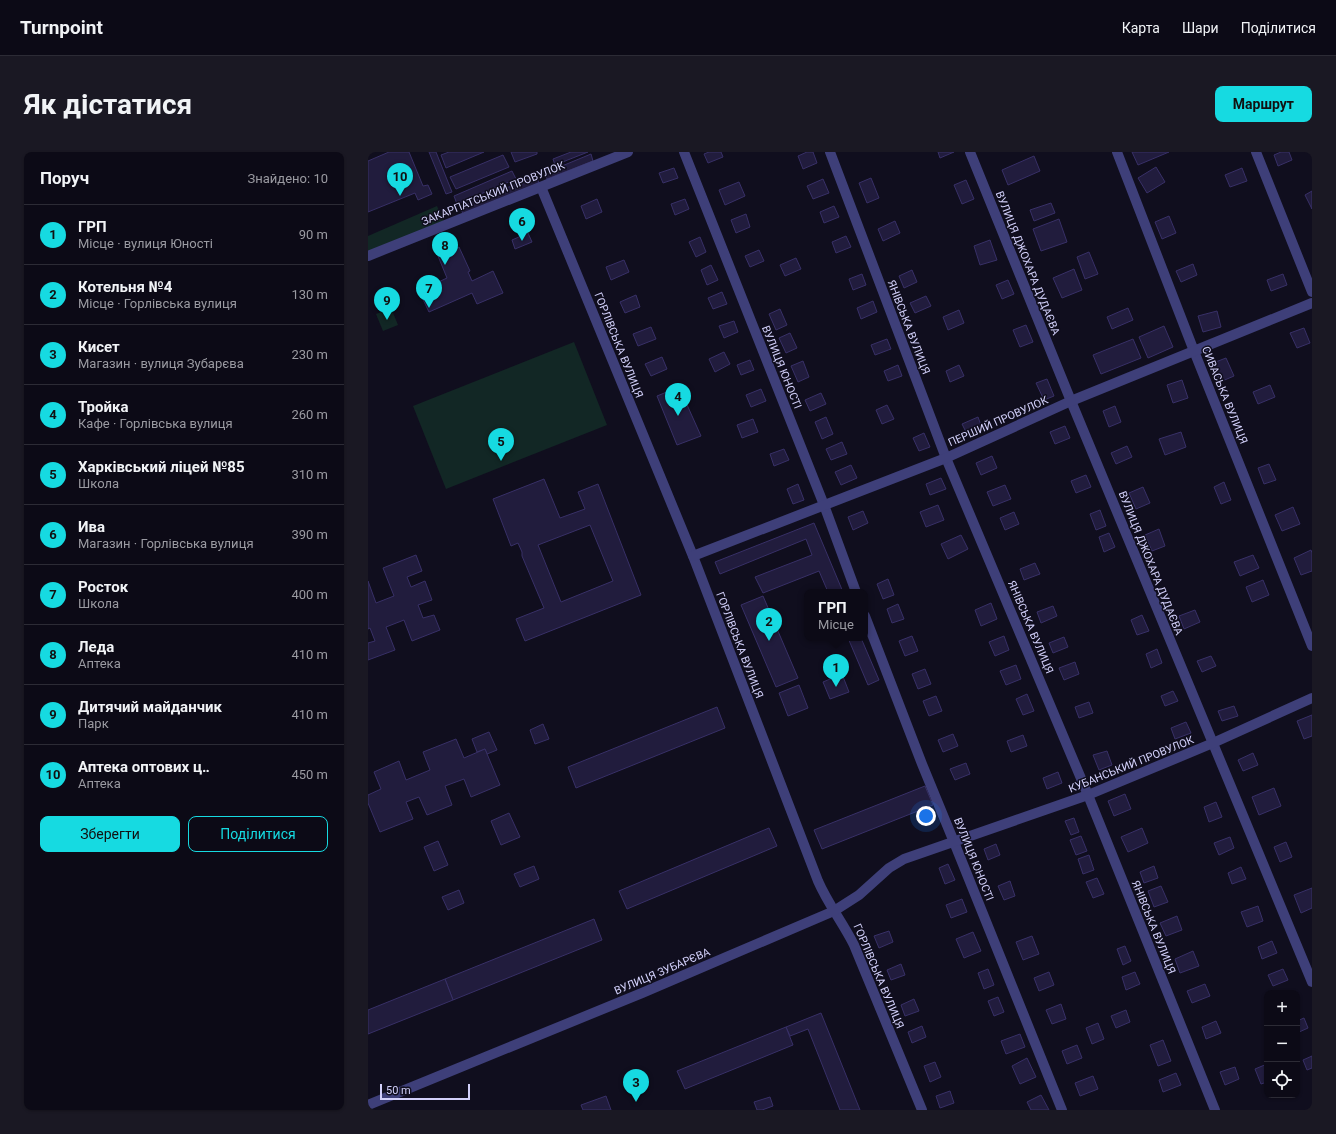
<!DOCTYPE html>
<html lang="uk">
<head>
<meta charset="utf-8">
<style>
	body { margin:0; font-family:Roboto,sans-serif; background:#1a1823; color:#f1f3f6 }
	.controls { position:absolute; right:12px; bottom:12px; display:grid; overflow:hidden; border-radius:8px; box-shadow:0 1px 3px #0004 }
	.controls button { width:36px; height:36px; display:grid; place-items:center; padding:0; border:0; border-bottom:1px solid #2c2b35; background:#0c0a16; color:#f1f3f6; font:20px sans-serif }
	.scale { position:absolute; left:12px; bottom:10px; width:90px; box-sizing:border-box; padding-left:4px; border:2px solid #d2d0fa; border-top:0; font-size:11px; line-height:14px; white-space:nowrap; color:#d2d0fa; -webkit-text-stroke:3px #100e1e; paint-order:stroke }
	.you { position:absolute; left:558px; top:664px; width:14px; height:14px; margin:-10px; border:3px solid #fff; border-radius:50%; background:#1a73e8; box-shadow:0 0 0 6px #1a73e833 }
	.badge { display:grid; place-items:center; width:26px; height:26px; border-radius:50%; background:#16dae1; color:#111; font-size:13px; font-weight:700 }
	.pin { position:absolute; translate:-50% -33px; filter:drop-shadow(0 1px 2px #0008) }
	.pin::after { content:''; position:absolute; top:21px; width:14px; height:12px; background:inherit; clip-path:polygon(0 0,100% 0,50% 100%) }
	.popup { position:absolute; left:436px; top:437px; width:64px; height:52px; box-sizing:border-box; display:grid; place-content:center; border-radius:8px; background:#0c0a16; filter:drop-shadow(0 1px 3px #0005); font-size:13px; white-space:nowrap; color:#9a9aa1 }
	.popup b { font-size:15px; color:#f1f3f6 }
	.popup::after { content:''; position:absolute; left:50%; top:100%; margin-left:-8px; border:8px solid transparent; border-top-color:#0c0a16 }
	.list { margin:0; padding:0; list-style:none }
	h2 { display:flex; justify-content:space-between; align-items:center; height:52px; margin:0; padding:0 16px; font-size:17px }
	h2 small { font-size:13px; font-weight:400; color:#9a9aa1 }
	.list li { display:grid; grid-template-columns:26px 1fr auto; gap:12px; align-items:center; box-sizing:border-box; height:60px; padding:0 16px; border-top:1px solid #2c2b35 }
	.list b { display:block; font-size:15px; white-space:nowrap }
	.list p { margin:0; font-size:13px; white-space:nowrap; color:#9a9aa1 }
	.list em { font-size:13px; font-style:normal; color:#9a9aa1 }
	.actions { display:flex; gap:8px; padding:12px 16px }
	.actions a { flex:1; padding:9px 0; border:1px solid #16dae1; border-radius:8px; text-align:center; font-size:14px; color:#16dae1 }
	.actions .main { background:#16dae1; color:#111 }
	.icon { flex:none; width:22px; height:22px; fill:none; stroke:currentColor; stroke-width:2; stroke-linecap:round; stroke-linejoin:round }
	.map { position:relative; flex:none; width:944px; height:958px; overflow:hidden; border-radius:8px }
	header { display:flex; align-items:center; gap:24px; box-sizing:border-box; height:56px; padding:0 20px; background:#0c0a16; border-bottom:1px solid #2c2b35 }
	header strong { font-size:19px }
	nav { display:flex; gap:22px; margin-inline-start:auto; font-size:14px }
	.intro { display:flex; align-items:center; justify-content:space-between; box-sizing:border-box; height:96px; padding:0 24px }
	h1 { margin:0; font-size:28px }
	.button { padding:10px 18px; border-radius:8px; background:#16dae1; color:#111; font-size:14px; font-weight:700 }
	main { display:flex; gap:24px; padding:0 24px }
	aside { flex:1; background:#0c0a16; border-radius:8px; box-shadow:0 1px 3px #0004 }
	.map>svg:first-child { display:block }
	.green { fill:#122725 }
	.building { fill:#211c3d; stroke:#383067; fill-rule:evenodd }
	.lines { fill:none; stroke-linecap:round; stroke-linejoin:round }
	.minor { stroke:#3e3f79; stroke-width:10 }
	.tertiary { stroke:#3e3f79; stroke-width:10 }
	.labels { text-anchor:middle; stroke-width:3; stroke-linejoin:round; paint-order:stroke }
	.street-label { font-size:11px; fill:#d2d0fa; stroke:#100e1e }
</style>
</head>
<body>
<header>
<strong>Turnpoint</strong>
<nav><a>Карта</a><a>Шари</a><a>Поділитися</a></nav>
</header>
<div class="intro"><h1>Як дістатися</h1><a class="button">Маршрут</a></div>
<main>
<aside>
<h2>Поруч<small>Знайдено: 10</small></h2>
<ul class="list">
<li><span class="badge">1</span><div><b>ГРП</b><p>Місце · вулиця Юності</p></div><em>90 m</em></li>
<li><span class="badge">2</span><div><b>Котельня №4</b><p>Місце · Горлівська вулиця</p></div><em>130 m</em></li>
<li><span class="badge">3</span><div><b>Кисет</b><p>Магазин · вулиця Зубарєва</p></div><em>230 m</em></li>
<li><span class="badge">4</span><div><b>Тройка</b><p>Кафе · Горлівська вулиця</p></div><em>260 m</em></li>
<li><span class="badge">5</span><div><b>Харківський ліцей №85</b><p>Школа</p></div><em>310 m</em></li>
<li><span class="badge">6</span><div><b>Ива</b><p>Магазин · Горлівська вулиця</p></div><em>390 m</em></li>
<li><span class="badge">7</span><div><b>Росток</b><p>Школа</p></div><em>400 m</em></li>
<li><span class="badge">8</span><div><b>Леда</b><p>Аптека</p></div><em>410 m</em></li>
<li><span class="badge">9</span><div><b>Дитячий майданчик</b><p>Парк</p></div><em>410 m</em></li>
<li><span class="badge">10</span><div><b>Аптека оптових ц‥</b><p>Аптека</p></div><em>450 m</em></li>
</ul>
<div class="actions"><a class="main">Зберегти</a><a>Поділитися</a></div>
</aside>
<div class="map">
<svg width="944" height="958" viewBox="0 0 944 958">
	<rect width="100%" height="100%" fill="#100e1e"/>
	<g class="green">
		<path d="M69 54 78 74 0 104V84Z"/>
		<path d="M23 156 30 173 15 179 8 162Z"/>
		<path d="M206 190 239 273 78 337 45 254Z"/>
	</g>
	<g class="building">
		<path d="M21 0H41L55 34 60 33 64 42 50 48 47 41 0 60V9Z"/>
		<path d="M61 0H68L84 40 78 42Z"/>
		<path d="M81 0H116L78 16 73 3Z"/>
		<path d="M143 0H169V2L147 10Z"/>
		<path d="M203 0H220L187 13 185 7Z"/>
		<path d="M341 0H353L355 5 340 11 336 2Z"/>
		<path d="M439 0H445L449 11 435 17 430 4Z"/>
		<path d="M570 0H586L572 6Z"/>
		<path d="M764 0H801L770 13Z"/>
		<path d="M913 0H921L924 8 910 14 906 3Z"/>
		<path d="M223 2 225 9 179 27 177 21Z"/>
		<path d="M135 3 141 15 88 37 82 25Z"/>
		<path d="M666 4 672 19 640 33 634 18Z"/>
		<path d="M788 15 797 30 779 41 770 26Z"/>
		<path d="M306 16 310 26 295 31 291 21Z"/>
		<path d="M874 16 879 29 862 35 857 23Z"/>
		<path d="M144 19 148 27 89 52 86 44Z"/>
		<path d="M168 24 171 31 95 62 92 55Z"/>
		<path d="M503 26 511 46 499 51 491 31Z"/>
		<path d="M455 27 461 41 445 47 439 34Z"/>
		<path d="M598 28 606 47 594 52 586 33Z"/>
		<path d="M371 30 377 44 357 53 351 38Z"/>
		<path d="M944 39V57L937 43Z"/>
		<path d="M229 47 234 60 218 67 213 54Z"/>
		<path d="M317 47 321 57 307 63 303 52Z"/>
		<path d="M683 51 687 61 666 69 662 58Z"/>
		<path d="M466 54 471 65 456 71 452 60Z"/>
		<path d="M378 62 382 75 368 81 363 68Z"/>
		<path d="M801 64 808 81 794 87 787 70Z"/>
		<path d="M691 67 699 90 673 99 665 77Z"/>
		<path d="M527 69 532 81 515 89 510 77Z"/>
		<path d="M160 81 164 90 147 97 144 88Z"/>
		<path d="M478 84 483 95 468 101 464 90Z"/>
		<path d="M332 85 338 100 328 105 321 90Z"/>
		<path d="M622 88 629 108 612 113 606 94Z"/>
		<path d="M91 95 102 119 100 120 104 129 125 119 135 141 109 152 104 141 61 160 51 139 79 126 70 104Z"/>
		<path d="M391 98 396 109 382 115 377 104Z"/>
		<path d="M721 100 730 122 717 127 709 105Z"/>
		<path d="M428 106 433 117 417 124 412 113Z"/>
		<path d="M256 108 261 120 243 128 238 115Z"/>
		<path d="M825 112 829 123 813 130 808 119Z"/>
		<path d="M343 113 350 128 339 133 333 118Z"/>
		<path d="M706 117 714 138 694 146 685 126Z"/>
		<path d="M544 118 549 130 536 136 531 124Z"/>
		<path d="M494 122 498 133 485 138 481 127Z"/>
		<path d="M915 122 919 133 903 139 899 128Z"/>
		<path d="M640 128 646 142 634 147 628 133Z"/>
		<path d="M354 140 359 152 345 157 340 146Z"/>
		<path d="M268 143 272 155 257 161 252 150Z"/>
		<path d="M558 144 563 154 547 161 542 151Z"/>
		<path d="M505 149 509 160 493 167 489 156Z"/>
		<path d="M760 156 765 168 744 177 739 165Z"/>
		<path d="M412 157 419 173 408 178 401 162Z"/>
		<path d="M591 158 596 171 580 178 575 165Z"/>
		<path d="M849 159 853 175 835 180 830 164Z"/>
		<path d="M366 169 370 180 356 186 351 174Z"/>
		<path d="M658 173 665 190 652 195 645 178Z"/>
		<path d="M796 174 805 195 780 206 771 185Z"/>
		<path d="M283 175 288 187 270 194 265 182Z"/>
		<path d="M936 176 942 191 929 196 922 181Z"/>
		<path d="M422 181 429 196 418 201 411 186Z"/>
		<path d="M519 187 523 197 507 203 503 193Z"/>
		<path d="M765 187 773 206 733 222 725 203Z"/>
		<path d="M356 200 362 212 347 220 341 207Z"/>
		<path d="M294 205 299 217 283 224 277 212Z"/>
		<path d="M858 206 866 224 852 230 845 211Z"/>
		<path d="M382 208 386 218 373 223 369 213Z"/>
		<path d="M435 209 441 225 430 230 423 214Z"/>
		<path d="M530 213 534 224 520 229 516 219Z"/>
		<path d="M591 213 596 224 582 230 578 219Z"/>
		<path d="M679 227 686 244 676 248 668 231Z"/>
		<path d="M814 228 820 246 805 251 799 233Z"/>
		<path d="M902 233 907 245 890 252 885 240Z"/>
		<path d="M311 235 333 284 309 293 289 244Z"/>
		<path d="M393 237 398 249 383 255 378 243Z"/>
		<path d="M453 241 458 252 442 259 437 248Z"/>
		<path d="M519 253 526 267 514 272 508 258Z"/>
		<path d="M747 254 753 270 741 275 735 259Z"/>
		<path d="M458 265 465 282 454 287 447 270Z"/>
		<path d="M610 265 614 276 599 282 594 272Z"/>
		<path d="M385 267 390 280 374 286 369 273Z"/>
		<path d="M697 274 702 286 687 292 682 280Z"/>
		<path d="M813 280 818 295 797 303 791 287Z"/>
		<path d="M556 281 562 295 551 299 545 286Z"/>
		<path d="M474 290 479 302 463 308 458 297Z"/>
		<path d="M759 294 764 305 748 312 743 301Z"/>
		<path d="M416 297 421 308 406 314 402 302Z"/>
		<path d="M624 304 629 316 613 323 608 311Z"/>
		<path d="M901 312 908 328 896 332 890 316Z"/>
		<path d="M483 313 489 326 473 333 467 320Z"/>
		<path d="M718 323 723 335 708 341 703 329Z"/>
		<path d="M573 326 578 337 562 343 558 332Z"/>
		<path d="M176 327 192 366 217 357 210 340 230 332 273 443 157 489 148 467 176 456 154 404V400L150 391 143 394 125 347ZM222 373 245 429 193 450 170 393Z"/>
		<path d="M856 330 863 348 853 352 846 335Z"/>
		<path d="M430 332 436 348 425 352 419 337Z"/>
		<path d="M637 333 643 347 625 354 619 340Z"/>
		<path d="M775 335 782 351 768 357 761 341Z"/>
		<path d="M570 353 576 368 558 375 552 360Z"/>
		<path d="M925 355 932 372 914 379 907 363Z"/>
		<path d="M732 358 738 374 728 378 722 362Z"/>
		<path d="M495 359 500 371 485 378 480 365Z"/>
		<path d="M646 360 651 372 637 378 632 366Z"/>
		<path d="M446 371 475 440H460L451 419 395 441 387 425 444 403 438 387 352 422 347 410Z"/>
		<path d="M791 377 797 394 784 399 777 383Z"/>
		<path d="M741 381 747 395 736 400 731 385Z"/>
		<path d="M593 383 600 397 580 407 573 392Z"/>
		<path d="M943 398 944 401V419L933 423 926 406Z"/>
		<path d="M48 403 54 419 39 425 43 435 57 429 64 448 50 453 55 466 66 463 72 478 44 489 36 468 18 475 27 498 0 508V491L7 489 2 476 0 477V429L8 451 26 444 15 416Z"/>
		<path d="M885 403 891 416 872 424 866 410Z"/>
		<path d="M667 411 672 422 656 428 652 417Z"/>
		<path d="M520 427 526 443 515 447 509 432Z"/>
		<path d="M895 428 901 443 884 450 878 435Z"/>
		<path d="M395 444 430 526 408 535 373 453Z"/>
		<path d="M623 451 629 467 613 474 607 458Z"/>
		<path d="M530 452 536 467 524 471 519 457Z"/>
		<path d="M685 454 689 464 673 471 669 460Z"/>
		<path d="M827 458 832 470 816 477 811 464Z"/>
		<path d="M774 463 781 479 769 483 763 468Z"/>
		<path d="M544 484 550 499 537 504 531 489Z"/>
		<path d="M636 484 641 498 627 504 621 490Z"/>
		<path d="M696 485 700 495 685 501 681 491Z"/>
		<path d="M480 486H493L511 528 500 533Z"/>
		<path d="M789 497 794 511 783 516 778 502Z"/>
		<path d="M843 504 848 514 834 520 829 509Z"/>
		<path d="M707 510 711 522 696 528 691 516Z"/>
		<path d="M648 513 653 527 638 533 632 519Z"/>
		<path d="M557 517 563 532 550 537 544 522Z"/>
		<path d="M474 522 481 540 462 547 455 530Z"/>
		<path d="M431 533 440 556 420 564 411 541Z"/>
		<path d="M805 539 810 549 797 554 793 544Z"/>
		<path d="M659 542 666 559 655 563 648 547Z"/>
		<path d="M568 544 574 559 561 564 555 549Z"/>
		<path d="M721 550 725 561 711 566 707 555Z"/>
		<path d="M866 554 870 564 854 569 850 559Z"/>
		<path d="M349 555 357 576 208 636 200 615Z"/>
		<path d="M944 563V584L936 587 929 569Z"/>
		<path d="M818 570 823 581 807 587 803 576Z"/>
		<path d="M175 572 181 587 167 592 162 578Z"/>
		<path d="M121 580 129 598 119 602 117 597 109 600 104 587Z"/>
		<path d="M585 582 590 594 575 600 570 588Z"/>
		<path d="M655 583 659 594 643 600 639 589Z"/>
		<path d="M88 587 96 606 117 597 132 633 103 645 96 627 77 634 84 653 59 663 51 645 38 650 45 667 12 680 0 651V643L13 637 6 620 31 609 38 628 62 618 55 600Z"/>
		<path d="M739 599 744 613 731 618 725 603Z"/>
		<path d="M885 601 890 613 875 619 870 608Z"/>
		<path d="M598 611 602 622 587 628 582 617Z"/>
		<path d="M690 620 694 631 679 637 675 626Z"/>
		<path d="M557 634 565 653 454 697 446 678Z"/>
		<path d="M906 636 913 654 891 663 884 645Z"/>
		<path d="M757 642 763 657 746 664 740 649Z"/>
		<path d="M848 650 854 665 841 670 836 655Z"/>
		<path d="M141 661 152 685 133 693 123 669Z"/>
		<path d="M706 666 711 680 703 683 697 669Z"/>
		<path d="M401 676 409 694 259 757 251 739Z"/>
		<path d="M774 676 780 691 760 700 753 685Z"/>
		<path d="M713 684 719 699 708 703 702 688Z"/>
		<path d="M862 685 866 696 851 703 846 691Z"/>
		<path d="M70 689 80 713 66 719 56 695Z"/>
		<path d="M918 690 924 705 912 710 906 695Z"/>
		<path d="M628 692 632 703 620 708 616 697Z"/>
		<path d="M721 703 726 718 715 722 710 707Z"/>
		<path d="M580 712 587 728 577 732 571 716Z"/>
		<path d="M166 714 171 727 152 735 146 722Z"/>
		<path d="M786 714 790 726 776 731 772 720Z"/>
		<path d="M873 715 878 727 864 732 860 721Z"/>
		<path d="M729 726 736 742 725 746 718 730Z"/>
		<path d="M642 729 647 744 636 748 630 734Z"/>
		<path d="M793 734 800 750 786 755 780 739Z"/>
		<path d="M944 736V756L933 761 926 743Z"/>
		<path d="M91 738 96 751 80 758 74 745Z"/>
		<path d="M594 747 599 760 583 766 578 753Z"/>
		<path d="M890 754 895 769 879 775 873 760Z"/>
		<path d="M809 764 814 778 798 784 792 771Z"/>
		<path d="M226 767 234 788 85 848 77 827Z"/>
		<path d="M521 779 525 790 511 796 506 784Z"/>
		<path d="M605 780 613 799 596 806 588 787Z"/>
		<path d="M664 784 671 802 655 808 648 790Z"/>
		<path d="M904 789 909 801 894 807 890 795Z"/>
		<path d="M757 794 763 809 755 813 749 797Z"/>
		<path d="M825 799 831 814 812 821 807 807Z"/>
		<path d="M533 812 537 823 523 828 519 818Z"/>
		<path d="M620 817 626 833 616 837 610 821Z"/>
		<path d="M915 817 920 828 905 834 900 823Z"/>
		<path d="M681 820 686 833 671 839 666 826Z"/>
		<path d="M767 820 772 832 758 838 754 825Z"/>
		<path d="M77 827 85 848 0 882V858Z"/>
		<path d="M837 832 842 844 824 851 819 839Z"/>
		<path d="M630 845 636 860 626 864 620 849Z"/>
		<path d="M546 847 551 859 537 864 533 853Z"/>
		<path d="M693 852 698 867 684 872 678 858Z"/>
		<path d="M758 858 762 870 748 876 743 864Z"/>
		<path d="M453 861 492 958H472L440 877 422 884 418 875Z"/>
		<path d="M936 866 940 876 929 881V869Z"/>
		<path d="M848 869 853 881 838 887 834 875Z"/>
		<path d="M730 871 736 887 724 892 718 876Z"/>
		<path d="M554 874 558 885 544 891 540 880Z"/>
		<path d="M418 875 425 893 317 937 309 919Z"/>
		<path d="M652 882 657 895 638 902 633 889Z"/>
		<path d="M795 888 803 909 790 914 782 893Z"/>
		<path d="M709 893 714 906 699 912 694 899Z"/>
		<path d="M944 904V916L939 918 935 908Z"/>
		<path d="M659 906 668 925 652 932 644 914Z"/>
		<path d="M567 910 573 925 562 930 556 914Z"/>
		<path d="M899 912V930L893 932 887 917Z"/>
		<path d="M867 915 871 927 857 933 852 920Z"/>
		<path d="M808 921 813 933 795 940 791 928Z"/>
		<path d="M725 924 730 937 712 944 707 931Z"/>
		<path d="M582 939 586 951 572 956 568 944Z"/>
		<path d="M673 943 681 958H663L659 950Z"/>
		<path d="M238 944 243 958H215L213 953Z"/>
		<path d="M402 945 405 954 394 958H389L386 950Z"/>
	</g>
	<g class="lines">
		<g class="minor">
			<path d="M316 0 456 353 488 440"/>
			<path d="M462 0 578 306 720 643 847 958"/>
			<path d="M602 0 703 249 944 830"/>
			<path d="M749 0 826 199 944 494"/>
			<path d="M888 0 944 140"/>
			<path d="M173 35 325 404 450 729C460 752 475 771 486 793L554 958"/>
			<path d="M0 104 260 0"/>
			<path d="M325 404 578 306 703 249 944 151"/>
			<path d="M497 464 554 612 586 690 694 958"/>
		</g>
		<path class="tertiary" d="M0 953 274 841 466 759 491 743 521 716 536 707 720 643 845 591 944 546"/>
	</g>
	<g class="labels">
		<g class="street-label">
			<text transform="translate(125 41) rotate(-22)" y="4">ЗАКАРПАТСЬКИЙ ПРОВУЛОК</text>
			<text transform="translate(660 111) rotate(68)" y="4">ВУЛИЦЯ ДЖОХАРА ДУДАЄВА</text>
			<text transform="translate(541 175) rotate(69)" y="4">ЯНІВСЬКА ВУЛИЦЯ</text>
			<text transform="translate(251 193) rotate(68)" y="4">ГОРЛІВСЬКА ВУЛИЦЯ</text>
			<text transform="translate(414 215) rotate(68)" y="4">ВУЛИЦЯ ЮНОСТІ</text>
			<text transform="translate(857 243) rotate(68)" y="4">СИВАСЬКА ВУЛИЦЯ</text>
			<text transform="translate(630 269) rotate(-24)" y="4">ПЕРШИЙ ПРОВУЛОК</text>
			<text transform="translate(783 411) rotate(68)" y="4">ВУЛИЦЯ ДЖОХАРА ДУДАЄВА</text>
			<text transform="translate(663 475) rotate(67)" y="4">ЯНІВСЬКА ВУЛИЦЯ</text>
			<text transform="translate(372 493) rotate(69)" y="4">ГОРЛІВСЬКА ВУЛИЦЯ</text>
			<text transform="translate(763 612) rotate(-22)" y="4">КУБАНСЬКИЙ ПРОВУЛОК</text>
			<text transform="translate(606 707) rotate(68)" y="4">ВУЛИЦЯ ЮНОСТІ</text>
			<text transform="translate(786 775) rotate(68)" y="4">ЯНІВСЬКА ВУЛИЦЯ</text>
			<text transform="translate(294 819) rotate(-23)" y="4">ВУЛИЦЯ ЗУБАРЄВА</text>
			<text transform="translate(511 824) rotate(67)" y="4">ГОРЛІВСЬКА ВУЛИЦЯ</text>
		</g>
	</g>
</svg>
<div class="controls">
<button>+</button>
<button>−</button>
<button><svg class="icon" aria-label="locate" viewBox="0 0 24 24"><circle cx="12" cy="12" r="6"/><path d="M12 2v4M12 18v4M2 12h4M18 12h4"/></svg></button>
</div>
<div class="scale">50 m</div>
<div class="you"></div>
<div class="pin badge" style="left:468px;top:535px">1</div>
<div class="popup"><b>ГРП</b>Місце</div>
<div class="pin badge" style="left:401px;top:489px">2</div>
<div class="pin badge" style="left:268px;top:950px">3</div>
<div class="pin badge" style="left:310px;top:264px">4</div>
<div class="pin badge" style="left:133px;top:309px">5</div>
<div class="pin badge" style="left:154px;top:89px">6</div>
<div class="pin badge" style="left:61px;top:156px">7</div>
<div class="pin badge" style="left:77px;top:113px">8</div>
<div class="pin badge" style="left:19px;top:168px">9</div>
<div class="pin badge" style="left:32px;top:44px">10</div>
</div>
</main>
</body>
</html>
